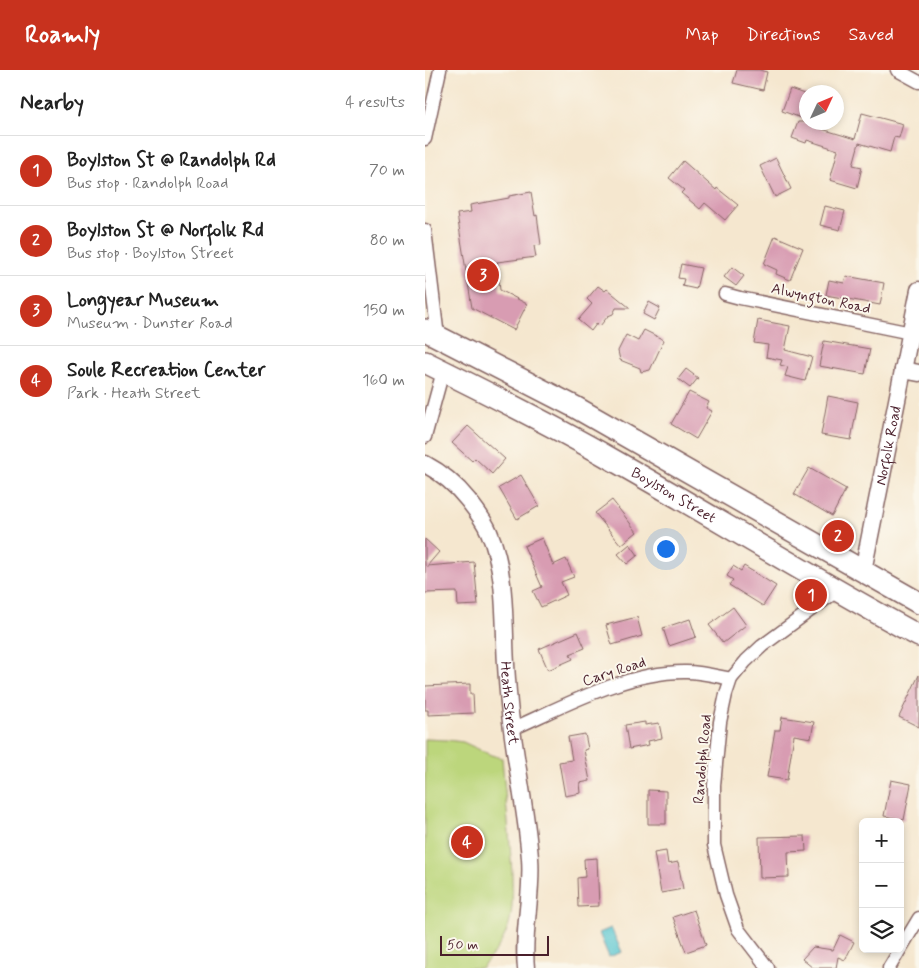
<!DOCTYPE html>
<html lang="en">
<head>
<meta charset="utf-8">
<style>
	body { margin:0; font-family:Mynerve,sans-serif; background:#f6f6f6; color:#222 }
	.controls { position:absolute; right:15px; bottom:15px; display:grid; overflow:hidden; border-radius:8px; box-shadow:0 2px 8px #0003 }
	.controls button { width:45px; height:45px; display:grid; place-items:center; padding:0; border:0; border-bottom:1px solid #e0e0e0; background:#fff; color:#222; font:25px sans-serif }
	.compass { position:absolute; left:374px; top:15px; width:45px; height:45px; border-radius:50%; background:#fff; box-shadow:0 2px 8px #0003; rotate:46deg }
	.scale { position:absolute; left:15px; bottom:12px; width:109px; box-sizing:border-box; padding-left:5px; border:2px solid #4a1f2b; border-top:0; font-size:14px; line-height:18px; white-space:nowrap; color:#4a1f2b; -webkit-text-stroke:4px #fbf7ec; paint-order:stroke }
	.you { position:absolute; left:240px; top:478px; width:18px; height:18px; margin:-12px; border:4px solid #fff; border-radius:50%; background:#1a73e8; box-shadow:0 0 0 8px #1a73e833 }
	.badge { display:grid; place-items:center; width:32px; height:32px; border-radius:50%; background:#c8321e; color:#fff; font-size:16px; font-weight:700 }
	.pin { position:absolute; translate:-50% -50%; border:2px solid #fff; box-shadow:0 1px 5px #0006 }
	.list { margin:0; padding:0; list-style:none }
	h2 { display:flex; justify-content:space-between; align-items:center; height:65px; margin:0; padding:0 20px; font-size:21px }
	h2 small { font-size:16px; font-weight:400; color:#767676 }
	.list li { display:grid; grid-template-columns:32px 1fr auto; gap:15px; align-items:center; box-sizing:border-box; height:70px; padding:0 20px; border-top:1px solid #e0e0e0 }
	.list b { display:block; font-size:19px; white-space:nowrap }
	.list p { margin:0; font-size:16px; white-space:nowrap; color:#767676 }
	.list em { font-size:16px; font-style:normal; color:#767676 }
	.icon { flex:none; width:28px; height:28px; fill:none; stroke:currentColor; stroke-width:2; stroke-linecap:round; stroke-linejoin:round }
	.map { position:relative; flex:none; width:494px; height:898px; overflow:hidden }
	header { display:flex; align-items:center; gap:30px; box-sizing:border-box; height:70px; padding:0 25px; background:#c8321e; color:#fff }
	header strong { font-size:24px }
	nav { display:flex; gap:28px; margin-inline-start:auto; font-size:18px }
	main { display:flex }
	aside { flex:1; background:#fff }
	.map>svg:first-child { display:block }
	.green { fill:#bcd67b; stroke:#837a53 }
	.water { fill:#59c6d0; stroke:#52727e }
	.building { fill:#d89cb2 }
	.lines { fill:none; stroke-linecap:round; stroke-linejoin:round }
	.minor-casing { stroke:#866564; stroke-width:15 }
	.tertiary-casing { stroke:#866564; stroke-width:19 }
	.trunk-casing { stroke:#866564; stroke-width:24 }
	.minor { stroke:#fff; stroke-width:12 }
	.tertiary { stroke:#fff; stroke-width:16 }
	.trunk { stroke:#fff; stroke-width:21 }
	.labels { text-anchor:middle; stroke-width:4; stroke-linejoin:round; paint-order:stroke }
	.street-label { font-size:15px; fill:#4a1f2b; stroke:#fbf7ec }
</style>
</head>
<body>
<header>
<strong>Roamly</strong>
<nav><a>Map</a><a>Directions</a><a>Saved</a></nav>
</header>
<main>
<aside>
<h2>Nearby<small>4 results</small></h2>
<ul class="list">
<li><span class="badge">1</span><div><b>Boylston St @ Randolph Rd</b><p>Bus stop · Randolph Road</p></div><em>70 m</em></li>
<li><span class="badge">2</span><div><b>Boylston St @ Norfolk Rd</b><p>Bus stop · Boylston Street</p></div><em>80 m</em></li>
<li><span class="badge">3</span><div><b>Longyear Museum</b><p>Museum · Dunster Road</p></div><em>150 m</em></li>
<li><span class="badge">4</span><div><b>Soule Recreation Center</b><p>Park · Heath Street</p></div><em>160 m</em></li>
</ul>
</aside>
<div class="map">
<svg width="494" height="898" viewBox="0 0 494 898">
	<rect width="100%" height="100%" fill="#fbf7ec"/>
	<filter id="ink" filterUnits="userSpaceOnUse"><feTurbulence type="fractalNoise" baseFrequency=".02" numOctaves="2"/><feDisplacementMap in="SourceGraphic" scale="10" xChannelSelector="R" yChannelSelector="G"/><feConvolveMatrix kernelMatrix="1 2 1 2 8 2 1 2 1" color-interpolation-filters="sRGB"/></filter>
	<filter id="wash" filterUnits="userSpaceOnUse"><feTurbulence type="fractalNoise" baseFrequency=".0096" numOctaves="4" result="noise"/><feDisplacementMap in="SourceGraphic" scale="20" xChannelSelector="R" yChannelSelector="G"/><feGaussianBlur stdDeviation="1.12" result="paint"/><feColorMatrix in="noise" values="0 0 0 0 0 0 0 0 0 0 0 0 0 0 0 0 0 1.4 0 .05"/><feComposite in="paint" operator="in"/></filter>
	<g filter="url(#wash)">
		<rect width="100%" height="100%" fill="#f5e7cf"/>
		<path class="green" d="M0 669 22 670 38 672 66 685 77 688C80 726 85 765 87 803 87 821 89 839 83 857 78 873 67 886 56 898H0Z"/>
		<path class="water" d="M186 858 197 882 184 887 174 863Z"/>
		<g id="blocks">
			<g class="building">
				<path d="M312 0H334L342 2 338 20 308 13Z"/>
				<path d="M365 19 382 25V50L357 41Z"/>
				<path d="M437 43 478 54 474 68 469 67 465 82 434 73 428 95 437 97 432 118 405 110 413 80 382 70 381 73 367 68 373 52H389L387 56 430 69Z"/>
				<path d="M351 88 366 119 350 127 335 96Z"/>
				<path d="M258 91 291 120 292 118 313 135 300 150 280 133 275 139 256 123 259 120 244 108Z"/>
				<path d="M106 122 110 146 112 145 116 175 109 176 111 187 72 192 75 220 102 234 89 260 47 238 32 144 46 142 45 135 84 128V126Z"/>
				<path d="M400 136 420 141 415 160 395 155Z"/>
				<path d="M350 166 378 178 365 210 351 204 352 200 339 194Z"/>
				<path d="M256 194 276 198 271 219 257 216 259 209 253 208Z"/>
				<path d="M307 197 319 206 311 216 299 207Z"/>
				<path d="M421 206 459 213 455 235 401 225 404 210 419 213Z"/>
				<path d="M173 216 180 221 182 219 205 238H191L188 244 183 246 175 256 172 253 166 261 153 250 167 234 162 229Z"/>
				<path d="M224 232 235 238 229 250 218 244Z"/>
				<path d="M333 250 365 256 360 280 387 287 380 311 360 306 363 297 355 295 357 290 341 287 343 275 329 273Z"/>
				<path d="M219 260 239 270 225 300 216 302 215 298 195 290 193 281 201 265 213 271Z"/>
				<path d="M399 271 445 279 440 304 394 296Z"/>
				<path d="M261 299 273 308 265 318 253 309Z"/>
				<path d="M264 322 284 332 281 338 287 341 271 369 246 354Z"/>
				<path d="M403 326 433 332 426 370 396 365Z"/>
				<path d="M43 356 80 389 67 404 50 388 47 391 27 373Z"/>
				<path d="M384 398 421 419 407 446 369 424Z"/>
				<path d="M96 405 114 436 92 449 74 418Z"/>
				<path d="M187 430 212 462 196 475 170 443Z"/>
				<path d="M117 468 128 495 141 489 149 507 136 512 142 525 116 537 108 521 117 517 99 476Z"/>
				<path d="M0 469 14 482 2 496 49 492 53 535 33 536 32 522 0 523Z"/>
				<path d="M205 474 213 485 202 494 193 484Z"/>
				<path d="M308 496 316 501 319 496 351 516 338 536 304 515 308 510 302 506Z"/>
				<path d="M308 537 321 555 298 573 284 555Z"/>
				<path d="M212 547 217 566 187 575 181 555Z"/>
				<path d="M265 549 271 567 244 576 238 558Z"/>
				<path d="M153 562 160 578 145 584 148 589 123 600 114 579Z"/>
				<path d="M494 605V657L474 647Z"/>
				<path d="M45 614V624H48L49 643 3 645V640H0V616Z"/>
				<path d="M357 647 389 652 386 668 369 665 362 710 342 707 350 660H355Z"/>
				<path d="M220 652V655L234 653 237 668 223 671 224 675 204 679 200 655Z"/>
				<path d="M160 664 163 679 159 680 165 711 155 713 156 723 140 726 134 692 147 690 143 667Z"/>
				<path d="M466 710 486 714 479 750 459 746Z"/>
				<path d="M223 720 241 721V754H223Z"/>
				<path d="M380 766 381 781 363 782 364 807 335 808 334 767Z"/>
				<path d="M241 781 243 794 253 792 258 819 236 823 229 783Z"/>
				<path d="M172 788 174 836 153 837 152 808 160 807 159 789Z"/>
				<path d="M269 840 281 875 261 882 248 847Z"/>
				<path d="M415 865 429 872 420 890 413 887 411 898H388L377 889 388 877 408 880Z"/>
			</g>
		</g>
	</g>
	<g filter="url(#ink)">
		<use href="#blocks" fill-opacity="0" stroke="#866564" stroke-width="1"/>
		<g class="lines">
			<defs>
				<g id="minor">
					<path d="M472 0 494 12"/>
					<path d="M0 69 15 0"/>
					<path d="M0 160 13 267"/>
					<path d="M300 224 315 228 486 263"/>
					<path d="M0 367 18 301"/>
					<path d="M87 659C139 636 202 601 261 602 276 602 291 606 306 609"/>
					<path d="M343 898 313 859 301 825 289 775V715L295 652 301 624 306 609 321 591 337 576 413 520"/>
					<path d="M464 898 494 848"/>
				</g>
				<g id="tertiary">
					<path d="M478 300 494 303"/>
					<path id="s1" d="M0 394C17 403 31 415 43 430 51 440 59 450 64 462 78 494 79 531 80 566 80 589 82 611 84 634 89 686 101 737 105 788 108 825 97 861 101 898"/>
					<path id="s2" d="M438 501 494 220"/>
				</g>
				<g id="trunk">
					<path d="M0 260 150 337 494 533"/>
					<path id="s3" d="M0 292C63 323 127 355 188 390 291 448 390 510 494 566"/>
				</g>
			</defs>
			<use href="#minor" class="minor-casing"/>
			<use href="#tertiary" class="tertiary-casing"/>
			<use href="#trunk" class="trunk-casing"/>
			<use href="#minor" class="minor"/>
			<use href="#tertiary" class="tertiary"/>
			<use href="#trunk" class="trunk"/>
		</g>
	</g>
	<g class="labels">
		<g class="street-label">
			<text transform="translate(396 228) rotate(12)" y="5">Alwyngton Road</text>
			<text dy="5" stroke="none"><textPath href="#s2" startOffset="128">Norfolk Road</textPath></text>
			<text dy="5" stroke="none"><textPath href="#s3" startOffset="282">Boylston Street</textPath></text>
			<text transform="translate(189 601) rotate(-18)" y="5">Cary Road</text>
			<text dy="5" stroke="none"><textPath href="#s1" startOffset="268">Heath Street</textPath></text>
			<text transform="translate(277 689) rotate(-85)" y="5">Randolph Road</text>
		</g>
	</g>
</svg>
<div class="controls">
<button>+</button>
<button>−</button>
<button><svg class="icon" aria-label="layers" viewBox="0 0 24 24"><path d="M12 4l9 5-9 5-9-5zM3 14l9 5 9-5"/></svg></button>
</div>
<svg class="compass" viewBox="-18 -18 36 36"><path d="M0-13l5 13h-10z" fill="#e53935"/><path d="M0 13l5-13h-10z" fill="#767676"/></svg>
<div class="scale">50 m</div>
<div class="you"></div>
<div class="pin badge" style="left:386px;top:525px">1</div>
<div class="pin badge" style="left:413px;top:466px">2</div>
<div class="pin badge" style="left:58px;top:205px">3</div>
<div class="pin badge" style="left:42px;top:772px">4</div>
</div>
</main>
</body>
</html>
